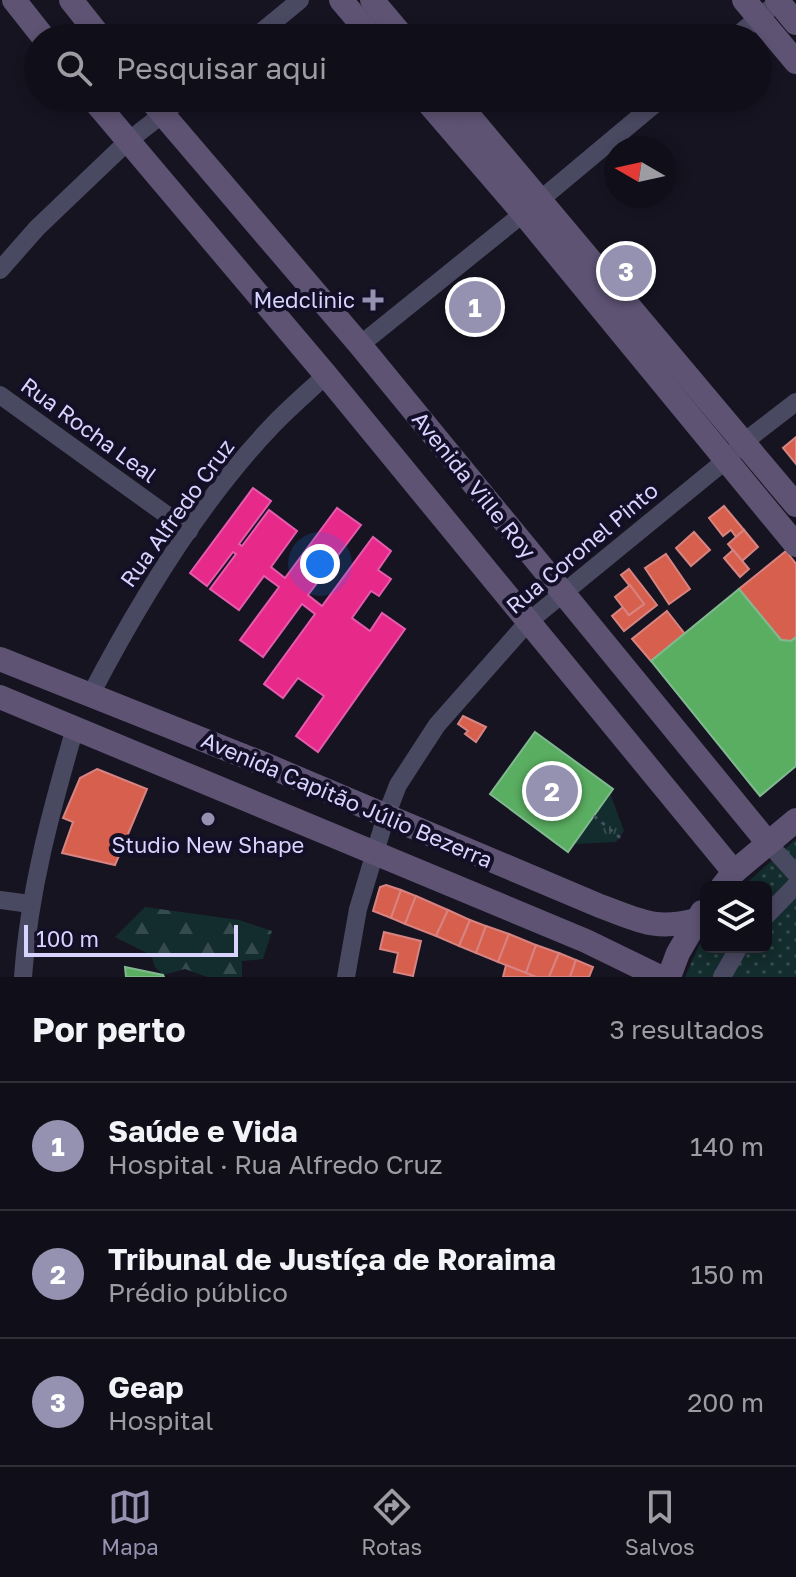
<!DOCTYPE html>
<html lang="pt">
<head>
<meta charset="utf-8">
<style>
	body { margin:0; font-family:"Golos Text",sans-serif; background:#191822; color:#f1f3f6 }
	.controls { position:absolute; right:24px; bottom:24px; display:grid; overflow:hidden; border-radius:12px; box-shadow:0 4px 12px #0003 }
	.controls button { width:72px; height:72px; display:grid; place-items:center; padding:0; border:0; border-bottom:2px solid #302f38; background:#100f19; color:#f1f3f6; font:40px sans-serif }
	.compass { position:absolute; left:604px; top:136px; width:72px; height:72px; border-radius:50%; background:#100f19; box-shadow:0 4px 12px #0003; rotate:279deg }
	.scale { position:absolute; left:24px; bottom:20px; width:214px; box-sizing:border-box; padding-left:8px; border:4px solid #d9d4ff; border-top:0; font-size:22px; line-height:28px; white-space:nowrap; color:#d9d4ff; -webkit-text-stroke:6px #130f26; paint-order:stroke }
	.you { position:absolute; left:320px; top:564px; width:28px; height:28px; margin:-20px; border:6px solid #fff; border-radius:50%; background:#1a73e8; box-shadow:0 0 0 12px #1a73e833 }
	.badge { display:grid; place-items:center; width:52px; height:52px; border-radius:50%; background:#9591b1; color:#fff; font-size:26px; font-weight:700 }
	.pin { position:absolute; translate:-50% -50%; border:4px solid #fff; box-shadow:0 2px 8px #0006 }
	.list { margin:0; padding:0; list-style:none }
	h2 { display:flex; justify-content:space-between; align-items:center; height:104px; margin:0; padding:0 32px; font-size:34px }
	h2 small { font-size:26px; font-weight:400; color:#9c9ca2 }
	.list li { display:grid; grid-template-columns:52px 1fr auto; gap:24px; align-items:center; box-sizing:border-box; height:128px; padding:0 32px; border-top:2px solid #302f38 }
	.list b { display:block; font-size:30px; white-space:nowrap }
	.list p { margin:0; font-size:26px; white-space:nowrap; color:#9c9ca2 }
	.list em { font-size:26px; font-style:normal; color:#9c9ca2 }
	.icon { flex:none; width:44px; height:44px; fill:none; stroke:currentColor; stroke-width:2; stroke-linecap:round; stroke-linejoin:round }
	.map { position:relative; flex:none; width:796px; height:977px; overflow:hidden }
	.search { position:absolute; background:#100f19; box-shadow:0 4px 12px #0003; left:24px; right:24px; top:24px; height:88px; display:flex; align-items:center; gap:20px; box-sizing:border-box; padding:0 28px; border-radius:44px; color:#9c9ca2; font-size:30px }
	.sheet { height:488px; background:#100f19 }
	nav { display:flex; justify-content:space-around; align-items:center; box-sizing:border-box; height:112px; border-top:2px solid #302f38; background:#100f19; font-size:22px; color:#9c9ca2 }
	nav a { display:grid; justify-items:center; gap:4px }
	nav .on { color:#9591b1 }
	.map>svg:first-child { display:block }
	.grass { fill:url(#grass-tufts) }
	.forest { fill:url(#forest-firs) }
	.park { fill:url(#park-dots) }
	.shops { fill:#d6604d; stroke:#d78382; stroke-width:2 }
	.health { fill:#e7298a; stroke:#e35cad; stroke-width:2 }
	.public { fill:#5aae61; stroke:#80b990; stroke-width:2 }
	.lines { fill:none; stroke-linecap:round; stroke-linejoin:round }
	.path { stroke:#44505f; stroke-width:3; stroke-dasharray:4 6; stroke-linecap:butt }
	.minor { stroke:#4a4962; stroke-width:18 }
	.major { stroke:#5e5373; stroke-width:24 }
	.poi-dot { fill:#9591b1; stroke:#130f26; stroke-width:3 }
	.labels { text-anchor:middle; stroke-width:8; stroke-linejoin:round; paint-order:stroke }
	.poi-label { font-size:22px; fill:#d9d4ff; stroke:#130f26; text-anchor:end }
	.street-label { font-size:22px; fill:#d9d4ff; stroke:#130f26 }
</style>
</head>
<body>
<div class="map">
<svg width="796" height="977" viewBox="0 0 796 977">
	<defs>
		<pattern id="grass-tufts" width="24" height="20" patternUnits="userSpaceOnUse" patternTransform="scale(2)"><rect width="24" height="20" fill="#132c2d"/><path d="M3 7l-1-3M5 7V3M7 7l1-3M15 17l-1-3M17 17v-4M19 17l1-3" fill="none" stroke="#354a4c"/></pattern>
		<pattern id="forest-firs" width="22" height="20" patternUnits="userSpaceOnUse" patternTransform="scale(2)"><rect width="22" height="20" fill="#132c2d"/><path d="M5 1l3.5 6h-7zM16 11l3.5 6h-7z" fill="#354a4c"/></pattern>
		<pattern id="park-dots" width="8" height="8" patternUnits="userSpaceOnUse" patternTransform="scale(2)"><rect width="8" height="8" fill="#132c2d"/><path d="M2 2h.1M6 6h.1" fill="none" stroke="#354a4c" stroke-width="1.8" stroke-linecap="round"/></pattern>
	</defs>
	<rect width="100%" height="100%" fill="#161421"/>
	<path class="grass" d="M610 793 624 831 616 842 573 844Z"/>
	<path class="forest" d="M145 907 239 920 272 931 263 959 242 961V977H207L185 969 163 975 155 967 151 955 115 937Z"/>
	<path class="park" d="M796 839V977H685L706 930V947H766V887H742Z"/>
	<g class="shops">
		<path d="M796 437V464L783 448Z"/>
		<path d="M724 506 744 530 736 537 731 530 723 536 709 518Z"/>
		<path d="M744 530 758 547 742 561 728 544Z"/>
		<path d="M694 532 710 550 691 566 676 548Z"/>
		<path d="M733 550 749 569 740 577 724 558Z"/>
		<path d="M786 551 796 564V637L791 641 781 640 739 589Z"/>
		<path d="M666 554 690 589 669 604 645 568Z"/>
		<path d="M629 569 657 605 624 631 612 616 623 607 629 615 644 604 621 575Z"/>
		<path d="M630 585 644 604 629 615 615 597Z"/>
		<path d="M667 611 685 634 651 661 632 639Z"/>
		<path d="M463 716 486 727 476 742 465 734 468 731 458 724Z"/>
		<path d="M97 769 147 789 115 865 62 853 73 822 63 818 80 778Z"/>
		<path d="M386 885 401 890 391 918 373 911 380 887Z"/>
		<path d="M401 890 416 896 405 924 391 918Z"/>
		<path d="M416 896 448 910 436 936 405 924Z"/>
		<path d="M448 910 470 920 459 946 436 936Z"/>
		<path d="M470 920 486 926 476 953 459 946Z"/>
		<path d="M486 926 509 934 498 962 476 953Z"/>
		<path d="M384 932 421 941 413 976 394 972 398 953 380 949Z"/>
		<path d="M509 934 536 945 526 973 498 962Z"/>
		<path d="M536 945 559 953 549 977H536L526 973Z"/>
		<path d="M559 953 576 960 570 977H549Z"/>
		<path d="M576 960 593 967 589 977H570Z"/>
		<path d="M506 965 536 977H503Z"/>
	</g>
	<path class="health" d="M253 488 271 501 239 544 242 546 269 510 297 531 271 567 285 578 337 508 361 525 308 595 322 606 373 537 391 551 378 570 391 579 379 596 371 591 352 618 370 631 382 613 405 629 318 752 296 736 324 696 298 678 283 698 264 684 315 614 302 604 263 657 240 640 279 587 264 576 239 610 210 589 236 554 233 552 207 586 190 573Z"/>
	<g class="public">
		<path d="M739 589 781 640 791 641 796 637V766L760 796 651 661Z"/>
		<path d="M535 732 613 789 568 852 490 794Z"/>
		<path d="M125 967 163 975 164 977H126Z"/>
	</g>
	<g class="lines">
		<g class="path">
			<path d="M713 38 720 32"/>
			<path d="M594 816 624 841"/>
		</g>
		<g class="minor">
			<path d="M254 38 300 0"/>
			<path d="M734 38 768 10"/>
			<path d="M0 270 37 228 127 142 183 98"/>
			<path d="M360 345 540 200 662 98"/>
			<path d="M0 395 189 531"/>
			<path d="M90 696C138 604 200 501 272 426 289 408 308 392 326 375"/>
			<path d="M768 843 796 874"/>
			<path d="M0 900 30 904"/>
			<path d="M766 916 796 885"/>
			<path d="M23 977C29 891 51 811 75 728"/>
			<path d="M346 977 358 909 386 816 398 785 437 725 528 622 726 460 744 442 796 402"/>
			<path d="M722 977 739 947"/>
		</g>
		<g class="major">
			<path d="M14 0 44 38"/>
			<path d="M71 0 101 38"/>
			<path d="M341 0 373 38"/>
			<path d="M372 0 404 38"/>
			<path d="M744 0 796 62"/>
			<path d="M777 0 796 23"/>
			<path d="M92 98 326 375 734 872"/>
			<path d="M149 98 360 345 768 843"/>
			<path d="M424 98 523 213 796 545"/>
			<path d="M454 98 796 505"/>
			<path d="M0 659 264 764 600 906C639 920 654 931 696 920"/>
			<path d="M0 697 586 941 660 977"/>
			<path d="M722 887 734 872 796 820"/>
			<path d="M669 977 678 953 702 912"/>
		</g>
	</g>
	<g class="poi-dot">
		<path d="M369 288h8v8h8v8h-8v8h-8v-8h-8v-8h8z"/>
		<circle cx="208" cy="819" r="8"/>
	</g>
	<g class="labels">
		<g class="poi-label">
			<text x="355" y="308">Medclinic</text>
			<text x="208" y="853" text-anchor="middle">Studio New Shape</text>
		</g>
		<g class="street-label">
			<text transform="translate(89 430) rotate(36)" y="8">Rua Rocha Leal</text>
			<text transform="translate(474 485) rotate(51)" y="8">Avenida Ville Roy</text>
			<text transform="translate(177 513) rotate(-54)" y="8">Rua Alfredo Cruz</text>
			<text transform="translate(582 548) rotate(-40)" y="8">Rua Coronel Pinto</text>
			<text transform="translate(347 800) rotate(23)" y="8">Avenida Capitão Júlio Bezerra</text>
		</g>
	</g>
</svg>
<div class="controls">
<button><svg class="icon" aria-label="layers" viewBox="0 0 24 24"><path d="M12 4l9 5-9 5-9-5zM3 14l9 5 9-5"/></svg></button>
</div>
<svg class="compass" viewBox="-18 -18 36 36"><path d="M0-13l5 13h-10z" fill="#e53935"/><path d="M0 13l5-13h-10z" fill="#9c9ca2"/></svg>
<div class="scale">100 m</div>
<div class="you"></div>
<div class="pin badge" style="left:475px;top:307px">1</div>
<div class="pin badge" style="left:552px;top:791px">2</div>
<div class="pin badge" style="left:626px;top:271px">3</div>
<div class="search"><svg class="icon" aria-label="search" viewBox="0 0 24 24"><circle cx="10" cy="10" r="6"/><path d="M15 15l6 6"/></svg>Pesquisar aqui</div>
</div>
<section class="sheet">
<h2>Por perto<small>3 resultados</small></h2>
<ul class="list">
<li><span class="badge">1</span><div><b>Saúde e Vida</b><p>Hospital · Rua Alfredo Cruz</p></div><em>140 m</em></li>
<li><span class="badge">2</span><div><b>Tribunal de Justíça de Roraima</b><p>Prédio público</p></div><em>150 m</em></li>
<li><span class="badge">3</span><div><b>Geap</b><p>Hospital</p></div><em>200 m</em></li>
</ul>
</section>
<nav>
<a class="on"><svg class="icon" aria-label="map" viewBox="0 0 24 24"><path d="M3 6l6-2 6 2 6-2v14l-6 2-6-2-6 2zM9 4v14M15 6v14"/></svg>Mapa</a>
<a><svg class="icon" aria-label="directions" viewBox="0 0 24 24"><path d="M12 3l9 9-9 9-9-9zM9 14v-3h6M13 9l2 2-2 2"/></svg>Rotas</a>
<a><svg class="icon" aria-label="saved" viewBox="0 0 24 24"><path d="M7 4h10v16l-5-4-5 4z"/></svg>Salvos</a>
</nav>
</body>
</html>
